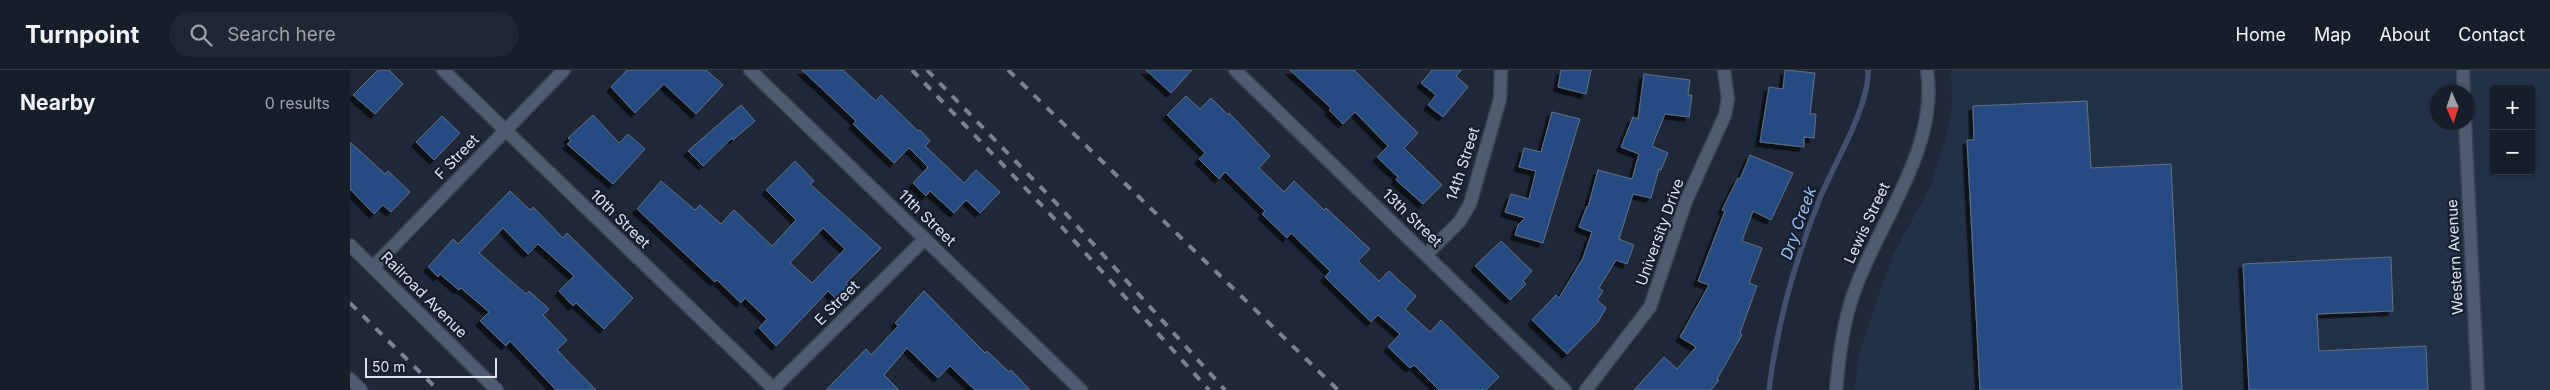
<!DOCTYPE html>
<html lang="en">
<head>
<meta charset="utf-8">
<style>
	body { margin:0; font-family:Inter,sans-serif; background:#1f2732; color:#f1f3f6 }
	.controls { position:absolute; right:15px; top:15px; display:grid; overflow:hidden; border-radius:5px; box-shadow:0 1px 4px #0004 }
	.controls button { width:45px; height:45px; display:grid; place-items:center; padding:0; border:0; border-bottom:1px solid #353c47; background:#161e2a; color:#f1f3f6; font:25px sans-serif }
	.compass { position:absolute; left:2080px; top:15px; width:45px; height:45px; border-radius:50%; background:#161e2a; box-shadow:0 1px 4px #0004; rotate:177deg }
	.scale { position:absolute; left:15px; bottom:12px; width:132px; box-sizing:border-box; padding-left:5px; border:2px solid #dde4ef; border-top:0; font-size:14px; line-height:18px; white-space:nowrap; color:#dde4ef; -webkit-text-stroke:4px #141e2e; paint-order:stroke }
	.list { margin:0; padding:0; list-style:none }
	h2 { display:flex; justify-content:space-between; align-items:center; height:65px; margin:0; padding:0 20px; font-size:21px }
	h2 small { font-size:16px; font-weight:400; color:#9ea2a8 }
	.icon { flex:none; width:28px; height:28px; fill:none; stroke:currentColor; stroke-width:2; stroke-linecap:round; stroke-linejoin:round }
	.map { position:relative; flex:none; width:2200px; height:320px; overflow:hidden }
	header { display:flex; align-items:center; gap:30px; box-sizing:border-box; height:70px; padding:0 25px; background:#161e2a; border-bottom:1px solid #353c47 }
	header strong { font-size:24px }
	nav { display:flex; gap:28px; margin-inline-start:auto; font-size:18px }
	.search { width:350px; height:45px; background:#1f2732; display:flex; align-items:center; gap:12px; box-sizing:border-box; padding:0 18px; border-radius:28px; color:#9ea2a8; font-size:19px }
	main { display:flex }
	aside { flex:1; background:#161e2a }
	.map>svg:first-child { display:block }
	.built { fill:#233147; fill-rule:evenodd }
	.lines { fill:none; stroke-linecap:round; stroke-linejoin:round }
	.stream { stroke:#42506e; stroke-width:5.5 }
	.building { fill:#284c83; stroke:#647083; fill-rule:evenodd; filter:url(#shadow) }
	.minor-casing { stroke:#3a4351; stroke-width:15 }
	.tertiary-casing { stroke:#3a4351; stroke-width:15 }
	.minor { stroke:#4f5b6e; stroke-width:12 }
	.tertiary { stroke:#4f5b6e; stroke-width:12 }
	.rail { stroke:#79828f; stroke-width:4; stroke-dasharray:9 9; stroke-linecap:butt }
	.labels { text-anchor:middle; stroke-width:4.5; stroke-linejoin:round; paint-order:stroke }
	.street-label { font-size:15px; fill:#dde4ef; stroke:#141e2e }
	.water-label { font-size:16px; font-style:italic; fill:#a0c0f1; stroke:#141e2e }
</style>
</head>
<body>
<header>
<strong>Turnpoint</strong>
<div class="search"><svg class="icon" aria-label="search" viewBox="0 0 24 24"><circle cx="10" cy="10" r="6"/><path d="M15 15l6 6"/></svg>Search here</div>
<nav><a>Home</a><a>Map</a><a>About</a><a>Contact</a></nav>
</header>
<main>
<aside>
<h2>Nearby<small>0 results</small></h2>
<ul class="list">
</ul>
</aside>
<div class="map">
<svg width="2200" height="320" viewBox="0 0 2200 320">
	<defs>
		<filter id="shadow"><feDropShadow dx="-4.5" dy="4.5" stdDeviation="0" flood-color="#0009"/></filter>
	</defs>
	<rect width="100%" height="100%" fill="#1e2838"/>
	<path class="built" d="M1601 0H2200V320H1505L1508 286 1543 185 1581 115 1596 69 1602 36ZM2144 19H2181V101H2144ZM2088 22H2118V52H2088Z"/>
	<g class="lines">
		<path class="stream" d="M1419 320C1427 254 1445 190 1470 128 1484 94 1520 35 1518 0"/>
	</g>
	<g class="building">
		<path d="M28 0H39L53 14 25 44 3 25Z"/>
		<path d="M277 0H356L373 15 346 44 314 14 285 43 261 17Z"/>
		<path d="M452 0H493L526 31 531 25 568 61 570 60 580 71 575 76 614 113 626 100 650 122 630 143 616 130 604 143 580 121 576 126 563 113 578 97 559 78 544 93 503 54 506 51Z"/>
		<path d="M796 0H842L821 23Z"/>
		<path d="M940 0H1004L1068 63 1054 78 1092 115 1073 134 1046 110 1048 107 1027 87 1038 76 1005 42 993 54 979 40 981 38Z"/>
		<path d="M1082 0H1111L1106 6 1118 17 1093 47 1078 35 1086 25 1071 13Z"/>
		<path d="M1211 0H1241L1236 24 1208 17Z"/>
		<path d="M1435 0 1465 3 1460 44H1466L1464 68 1454 67V77L1410 72 1419 17 1433 19Z"/>
		<path d="M1294 4 1340 10 1338 25H1342L1339 47 1315 44 1302 76 1318 83 1311 100 1309 99 1301 128 1283 124 1269 169 1284 175 1277 194 1266 190 1249 218 1253 221 1247 230 1256 238 1248 252 1217 284 1182 250 1206 225 1209 228 1233 188 1242 162 1229 157 1237 136 1238 137 1248 100 1282 109 1289 84 1271 77 1283 47 1288 49Z"/>
		<path d="M836 26 850 39 861 28 878 45 879 43 920 86 909 98 934 122 944 111 974 140 976 138 1020 179 1008 191 1029 211 1039 201 1066 226 1055 239 1080 262 1091 250 1149 307 1136 320H1089L1064 295 1060 298 1038 277 1050 264 1028 245 1021 252 975 207 980 201 941 163 937 168 912 144 915 141 875 102 869 109 849 89 855 83 817 45Z"/>
		<path d="M1737 31 1741 98 1821 94 1832 320H1630L1617 70H1624L1623 36Z"/>
		<path d="M391 35 405 51 383 70 382 68 353 96 338 81Z"/>
		<path d="M1202 42 1230 49 1193 173 1165 165 1168 155 1175 148 1155 142 1161 124 1179 129 1186 101 1169 97 1174 78 1191 82Z"/>
		<path d="M243 45 269 73 278 64 295 79 263 114 217 74 221 71 218 68Z"/>
		<path d="M92 46 110 63 84 90 66 72Z"/>
		<path d="M0 72 35 104 38 101 60 122 41 142 33 135 24 144 0 119Z"/>
		<path d="M1400 85 1443 103 1421 150 1403 141 1392 171 1412 178 1399 213 1407 216 1390 263 1392 265 1367 309 1369 310 1361 320H1284L1314 287 1327 299 1346 277 1330 267 1359 215 1348 211 1375 141 1372 140 1388 108 1390 109Z"/>
		<path d="M445 91 464 111 460 114 531 178 496 213 499 217 486 229 478 221 426 276 409 258 417 249 395 228 391 233 367 210 365 212 287 139 311 111 345 140 350 135 371 154 384 140 422 176 446 150 416 120ZM473 158 495 179 462 213 440 193Z"/>
		<path d="M160 121 180 140 183 137 213 168 217 163 283 228 254 259 226 233 223 236 209 221 224 206 188 174 178 184 153 158 129 183 176 224 179 221 199 239 193 245 217 270 207 280 246 320H206L160 271 156 276 130 251 139 242 111 218 109 220 90 204 88 207 78 197 103 169 108 174Z"/>
		<path d="M1151 171 1182 201 1173 211 1176 214 1160 230 1125 196Z"/>
		<path d="M2041 187 2043 241 1967 244 1969 281 2076 276 2078 320H1899L1893 194Z"/>
		<path d="M574 221 635 283 637 281 659 302 661 300 680 320H625L600 296 588 308 557 278 534 305 549 320H476L516 279 521 285 548 256 545 253Z"/>
	</g>
	<g class="lines">
		<defs>
			<g id="minor">
				<path d="M93 0 425 320"/>
				<path d="M400 0 731 320"/>
				<path d="M885 0 1215 320"/>
				<path d="M2113 0 2114 22"/>
				<path d="M2115 52 2128 320"/>
				<path d="M1076 185 1110 151 1120 134 1150 29 1151 0"/>
				<path d="M23 197 214 0"/>
				<path d="M0 309 11 320"/>
				<path d="M422 320 575 169"/>
				<path d="M1236 320 1300 237 1336 131 1375 45 1378 29 1374 0"/>
				<path d="M1486 320C1489 287 1493 253 1504 222 1529 151 1589 79 1577 0"/>
			</g>
			<path id="tertiary" d="M0 175 147 320"/>
		</defs>
		<use href="#minor" class="minor-casing"/>
		<use href="#tertiary" class="tertiary-casing"/>
		<use href="#minor" class="minor"/>
		<use href="#tertiary" class="tertiary"/>
		<g class="rail">
			<path d="M562 0 700 144 859 320"/>
			<path d="M577 0 709 136 875 320"/>
			<path d="M658 0 988 320"/>
			<path d="M0 233 88 320"/>
		</g>
	</g>
	<g class="labels">
		<g class="street-label">
			<text transform="translate(107 87) rotate(-46)" y="5">F Street</text>
			<text transform="translate(1113 94) rotate(-72)" y="5">14th Street</text>
			<text transform="translate(577 148) rotate(44)" y="5">11th Street</text>
			<text transform="translate(1062 148) rotate(44)" y="5">13th Street</text>
			<text transform="translate(270 149) rotate(44)" y="5">10th Street</text>
			<text transform="translate(1517 153) rotate(-65)" y="5">Lewis Street</text>
			<text transform="translate(1310 162) rotate(-70)" y="5">University Drive</text>
			<text transform="translate(2105 187) rotate(-93)" y="5">Western Avenue</text>
			<text transform="translate(74 225) rotate(45)" y="5">Railroad Avenue</text>
			<text transform="translate(487 233) rotate(-45)" y="5">E Street</text>
		</g>
		<g class="water-label">
			<text transform="translate(1448 153) rotate(-70)" y="6">Dry Creek</text>
		</g>
	</g>
</svg>
<div class="controls">
<button>+</button>
<button>−</button>
</div>
<svg class="compass" viewBox="-18 -18 36 36"><path d="M0-13l5 13h-10z" fill="#e53935"/><path d="M0 13l5-13h-10z" fill="#9ea2a8"/></svg>
<div class="scale">50 m</div>
</div>
</main>
</body>
</html>
